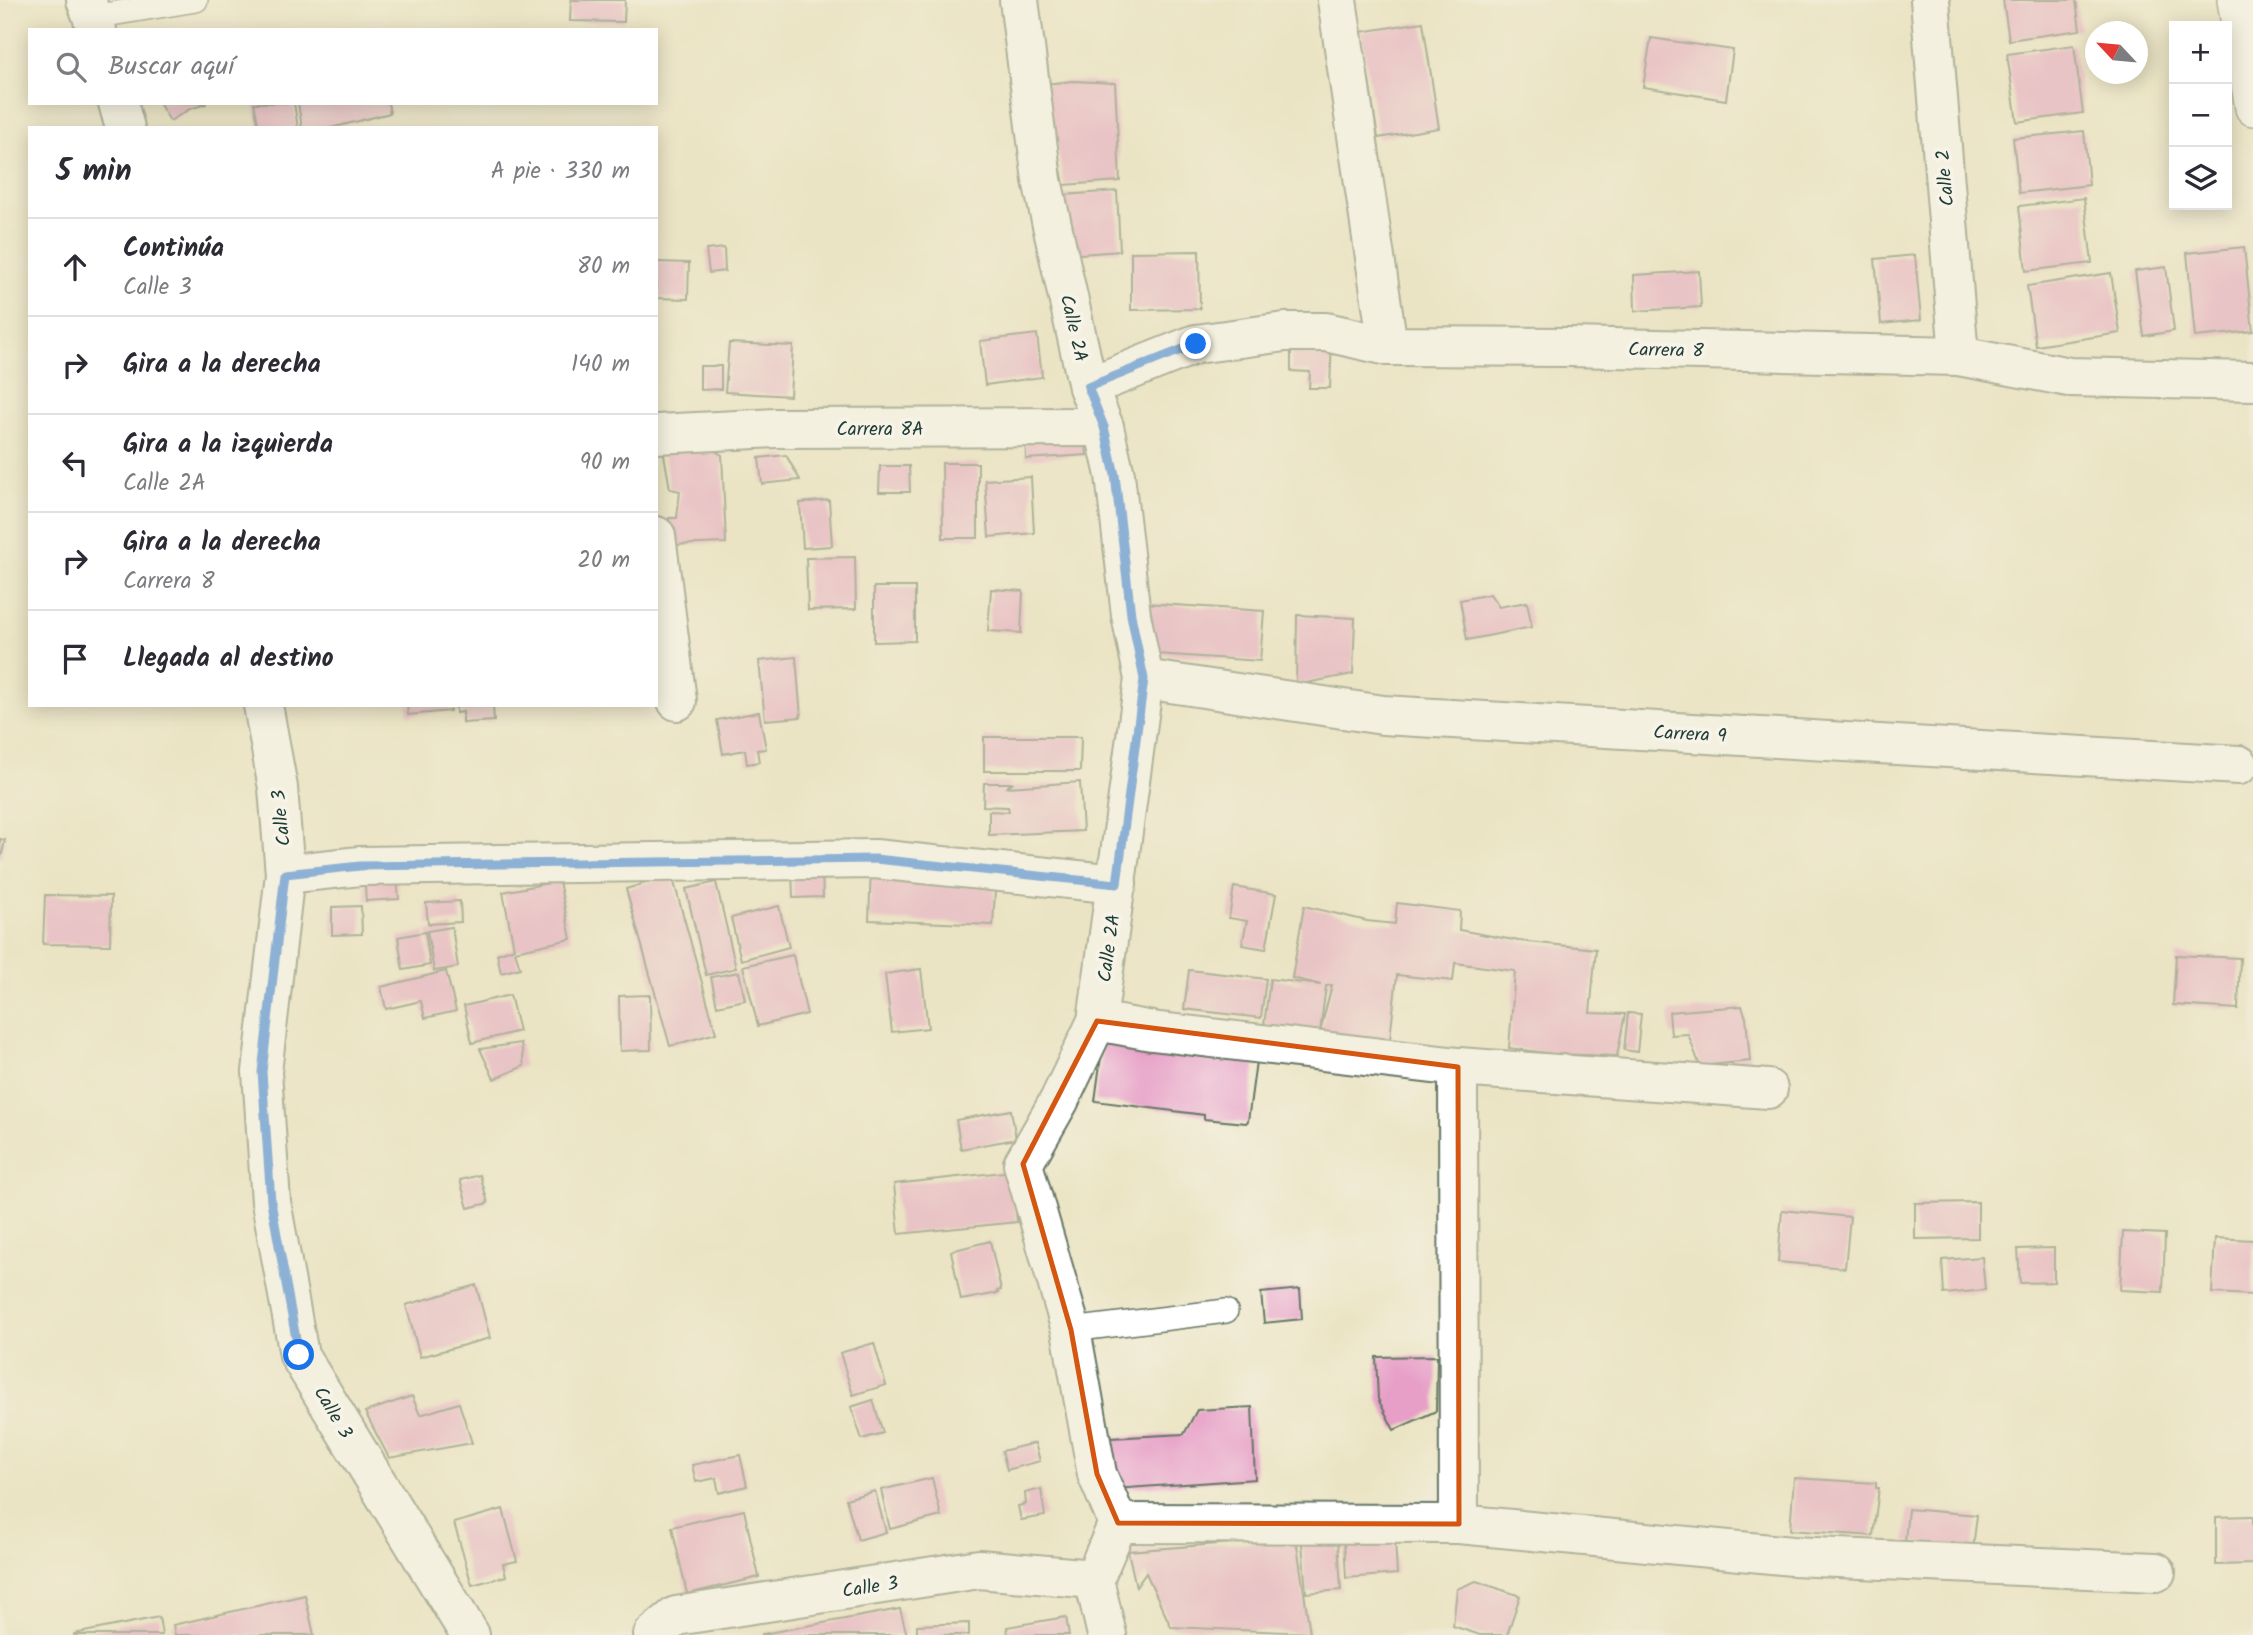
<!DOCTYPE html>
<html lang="es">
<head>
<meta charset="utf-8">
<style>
	body { margin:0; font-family:Kalam,sans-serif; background:#f2f2f3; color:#2b2b33 }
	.controls { position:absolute; right:21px; top:21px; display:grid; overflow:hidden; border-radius:0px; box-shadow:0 4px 18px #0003 }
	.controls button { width:63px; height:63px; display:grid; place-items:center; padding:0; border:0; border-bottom:2px solid #e1e1e2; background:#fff; color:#2b2b33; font:35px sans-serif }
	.compass { position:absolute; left:2085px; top:21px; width:63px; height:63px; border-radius:50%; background:#fff; box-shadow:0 4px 18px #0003; rotate:296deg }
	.stop { position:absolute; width:21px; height:21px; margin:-16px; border:5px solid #1a73e8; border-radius:50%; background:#fff }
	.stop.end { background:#1a73e8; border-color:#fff; box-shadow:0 2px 7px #0008 }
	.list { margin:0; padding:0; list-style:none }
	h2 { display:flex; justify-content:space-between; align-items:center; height:91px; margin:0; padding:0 28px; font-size:30px }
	h2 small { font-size:23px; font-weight:400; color:#7c7c81 }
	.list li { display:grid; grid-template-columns:46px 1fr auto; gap:21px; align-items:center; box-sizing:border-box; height:98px; padding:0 28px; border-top:2px solid #e1e1e2 }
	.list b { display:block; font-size:26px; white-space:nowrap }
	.list p { margin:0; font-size:23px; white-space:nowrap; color:#7c7c81 }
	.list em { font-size:23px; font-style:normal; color:#7c7c81 }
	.icon { flex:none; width:38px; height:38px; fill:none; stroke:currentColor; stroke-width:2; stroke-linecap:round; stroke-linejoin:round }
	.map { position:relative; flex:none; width:2253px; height:1635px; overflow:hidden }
	.search { position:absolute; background:#fff; box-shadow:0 4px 18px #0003; left:28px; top:28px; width:630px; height:77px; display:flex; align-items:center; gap:18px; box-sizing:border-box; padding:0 24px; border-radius:0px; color:#7c7c81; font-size:26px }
	.panel { position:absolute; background:#fff; box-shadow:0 4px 18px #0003; left:28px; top:126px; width:630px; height:581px; border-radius:0px }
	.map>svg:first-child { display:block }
	.building { fill:#e79ec7 }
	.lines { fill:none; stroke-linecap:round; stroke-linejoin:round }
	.service-casing { stroke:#676; stroke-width:26 }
	.pedestrian-casing { stroke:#676; stroke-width:38 }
	.minor-casing { stroke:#676; stroke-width:42 }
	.tertiary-casing { stroke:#676; stroke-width:42 }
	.service { stroke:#fff; stroke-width:23 }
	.pedestrian { stroke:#fff; stroke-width:35 }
	.minor { stroke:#fff; stroke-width:38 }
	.tertiary { stroke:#fff; stroke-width:38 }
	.route { stroke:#1a73e8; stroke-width:9 }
	.marked { fill:none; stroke:#d45610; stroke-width:5; stroke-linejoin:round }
	.labels { text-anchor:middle; stroke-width:7; stroke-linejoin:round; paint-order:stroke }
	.street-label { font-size:19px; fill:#1f3d34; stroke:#f7f3e8 }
</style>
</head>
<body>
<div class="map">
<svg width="2253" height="1635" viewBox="0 0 2253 1635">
	<rect width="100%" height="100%" fill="#f7f3e8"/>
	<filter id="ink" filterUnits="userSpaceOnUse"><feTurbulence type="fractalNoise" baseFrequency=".0143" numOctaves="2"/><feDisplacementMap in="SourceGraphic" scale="14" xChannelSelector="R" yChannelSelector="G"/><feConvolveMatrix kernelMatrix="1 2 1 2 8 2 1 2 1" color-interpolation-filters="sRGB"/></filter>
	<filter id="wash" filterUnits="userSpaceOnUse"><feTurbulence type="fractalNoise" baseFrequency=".00686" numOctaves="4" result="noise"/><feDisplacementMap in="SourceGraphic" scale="28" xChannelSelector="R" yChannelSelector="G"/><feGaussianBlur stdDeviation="1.57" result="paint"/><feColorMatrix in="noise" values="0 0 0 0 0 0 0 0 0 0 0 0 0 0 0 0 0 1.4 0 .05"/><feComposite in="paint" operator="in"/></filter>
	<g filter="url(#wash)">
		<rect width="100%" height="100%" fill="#ebe4c4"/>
		<g id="blocks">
			<g class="building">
				<path d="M571 0H625L624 22 570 21Z"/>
				<path d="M2003 0H2076L2080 30 2009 40Z"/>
				<path d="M1423 22 1439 128 1378 138 1361 32Z"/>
				<path d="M1651 38 1733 50 1726 100 1643 87Z"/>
				<path d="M2074 45 2083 113 2017 122 2007 54Z"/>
				<path d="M1073 81 1115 83 1120 181 1064 185 1045 84Z"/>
				<path d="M159 103H206V104L190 109 170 121Z"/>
				<path d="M254 103H294L298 128H259Z"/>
				<path d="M298 103H388L390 113 331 128H302Z"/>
				<path d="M2084 131 2089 185 2019 193 2013 138Z"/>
				<path d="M1117 191 1120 251 1067 255 1063 195Z"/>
				<path d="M2084 198 2092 263 2026 271 2019 206Z"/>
				<path d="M2244 247 2253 331 2195 337 2187 253Z"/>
				<path d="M724 248 725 271 709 273 706 250Z"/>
				<path d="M1199 251 1200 309 1131 310V252Z"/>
				<path d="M1915 255 1921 320 1881 324 1875 259Z"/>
				<path d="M656 262 689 263 688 299 656 298Z"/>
				<path d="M2166 267 2174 331 2144 336 2135 271Z"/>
				<path d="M1699 271 1701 307 1635 311 1634 275Z"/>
				<path d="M2111 273 2120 333 2036 346 2027 286Z"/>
				<path d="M1037 334 1042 377 985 385 980 341Z"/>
				<path d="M1291 337 1332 338 1330 388H1309L1310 372 1291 371Z"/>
				<path d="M729 343 793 346 790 396 725 392Z"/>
				<path d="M700 366H721V389L700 390Z"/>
				<path d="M1085 432 1087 455 1026 459 1025 436Z"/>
				<path d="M699 442 722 455 726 543 670 545 669 518H677L680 491 670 489 662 443Z"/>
				<path d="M786 455 800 480 762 484 759 458Z"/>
				<path d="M942 463H978V538H943Z"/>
				<path d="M880 466H909L910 492H879Z"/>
				<path d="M1031 477 1034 533 989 537 985 480Z"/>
				<path d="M829 500 832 546 803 548 800 503Z"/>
				<path d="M855 557 856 609 808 610 806 558Z"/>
				<path d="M874 587H915V641L874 642Z"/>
				<path d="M991 589 1023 591 1021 633 988 631Z"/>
				<path d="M1490 594 1499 607 1527 602 1532 627 1467 640 1460 600Z"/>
				<path d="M1145 603 1264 611 1260 661 1142 653Z"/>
				<path d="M1297 615 1355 618 1353 674 1296 685Z"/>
				<path d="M796 657 801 717 765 720 759 661Z"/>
				<path d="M407 705H450V711L408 715Z"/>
				<path d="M456 705H493L494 721 463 723V712L456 713Z"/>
				<path d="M759 712 766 749 757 750 759 762 747 764 745 750 723 754 717 720Z"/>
				<path d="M984 737H1081L1080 771H984Z"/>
				<path d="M1080 782 1083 831 989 835V811L1009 812 1008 807 983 806 984 783H1012L1007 787Z"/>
				<path d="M0 839 5 840 1 858H0Z"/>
				<path d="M871 868 996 873 993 925 869 920Z"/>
				<path d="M396 869 399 899 366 901 364 872Z"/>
				<path d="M822 870 823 897 793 898 792 871Z"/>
				<path d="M672 875 716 1033 670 1046 626 889Z"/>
				<path d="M559 881 571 939 515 951 520 968 501 973 497 954 514 948 503 892Z"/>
				<path d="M716 882 736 968 706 975 686 889Z"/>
				<path d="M1234 887 1276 894 1266 949 1242 945 1247 921 1229 918Z"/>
				<path d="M45 895 111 896 110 945 43 944Z"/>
				<path d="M460 901 461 922 428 924 426 903Z"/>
				<path d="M1397 903 1460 911 1459 930 1519 941 1596 949 1590 1013 1625 1014 1617 1056 1553 1054 1509 1048 1515 971 1455 963 1453 981 1397 975 1389 1048 1320 1032 1332 985 1326 986 1320 1032 1264 1025 1270 979 1321 985 1292 978 1304 906 1367 921 1395 924Z"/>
				<path d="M361 906 362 934 332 935V907Z"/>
				<path d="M779 906 789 947 741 960 731 918Z"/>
				<path d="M452 927 458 967 434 971 427 931Z"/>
				<path d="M425 932 430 965 403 970 398 937Z"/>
				<path d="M793 955 807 1014 758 1026 743 966Z"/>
				<path d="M2176 955 2240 958 2238 1009 2173 1005Z"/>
				<path d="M921 969 928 1028 892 1032 885 974Z"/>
				<path d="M1189 970 1266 979 1261 1018 1184 1009Z"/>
				<path d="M446 971 456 1011 425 1018 421 1001 386 1009 381 987Z"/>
				<path d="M739 972 745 1000 717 1006 711 977Z"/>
				<path d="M510 995 519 1031 472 1043 464 1006Z"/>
				<path d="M650 995 651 1050 620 1051 619 996Z"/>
				<path d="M1742 1006 1746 1018 1750 1061 1700 1066 1688 1034 1671 1035 1669 1012Z"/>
				<path d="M1628 1013 1641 1014 1637 1052 1624 1050Z"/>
				<path d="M1105 1027 1258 1046 1248 1121 1246 1123 1204 1119V1115L1095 1101Z"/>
				<path d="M521 1043 524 1066 494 1079 480 1049Z"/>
				<path d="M1011 1110 1016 1139 961 1149 956 1120Z"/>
				<path d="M1012 1171 1017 1222 899 1234 894 1184Z"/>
				<path d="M480 1175 488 1203 468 1208 460 1180Z"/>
				<path d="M1978 1202V1238L1915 1239V1203Z"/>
				<path d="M1782 1210 1850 1217 1845 1268 1778 1262Z"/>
				<path d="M2123 1232 2165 1234 2163 1292 2120 1290Z"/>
				<path d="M2215 1238 2253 1240V1295L2212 1293Z"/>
				<path d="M990 1241 1001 1290 997 1291 998 1293 961 1300 951 1251Z"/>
				<path d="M2054 1248V1282L2020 1283 2018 1249Z"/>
				<path d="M1982 1257 1985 1290 1944 1294 1942 1260Z"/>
				<path d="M476 1285 490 1338 420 1357 406 1305Z"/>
				<path d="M1300 1289 1302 1319 1264 1323 1261 1293Z"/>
				<path d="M874 1343 886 1385 853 1395 840 1353Z"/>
				<path d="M1437 1356 1436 1411 1394 1430 1378 1399 1376 1357Z"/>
				<path d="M412 1396 420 1415 459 1403 472 1443 389 1458 365 1412Z"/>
				<path d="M873 1400 883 1433 862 1439 851 1407Z"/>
				<path d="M1252 1407 1255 1479 1114 1489 1110 1438 1184 1434 1197 1410Z"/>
				<path d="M1035 1443 1040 1461 1007 1470 1002 1451Z"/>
				<path d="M740 1455 747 1486 719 1493 716 1478 696 1482 692 1465Z"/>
				<path d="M932 1478 941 1516 890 1529 881 1490Z"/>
				<path d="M1794 1478 1876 1483V1488H1879L1873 1536 1790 1530Z"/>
				<path d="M1041 1489 1045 1516 1021 1520 1018 1506 1026 1504 1025 1493Z"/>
				<path d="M875 1491 886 1532 858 1540 846 1499Z"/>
				<path d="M503 1509 517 1561 503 1564 506 1576 472 1585 454 1523Z"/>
				<path d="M1908 1509 1977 1515 1973 1549 1905 1542Z"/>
				<path d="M744 1510 759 1577 687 1594 672 1527Z"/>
				<path d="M2253 1516V1564L2216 1565V1517Z"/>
				<path d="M1296 1538 1310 1633 1171 1627 1146 1573 1136 1587 1128 1551Z"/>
				<path d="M1395 1539 1397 1574 1346 1578 1344 1541Z"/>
				<path d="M1338 1541 1341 1590 1306 1593 1302 1543Z"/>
				<path d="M1476 1581 1520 1596 1507 1635H1480L1453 1626 1457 1589Z"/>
				<path d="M305 1595 314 1635H175L173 1625Z"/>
				<path d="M900 1609 907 1635H762V1634Z"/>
				<path d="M159 1617 162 1635H74V1634Z"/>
				<path d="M1066 1617 1069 1635H1008L1007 1627Z"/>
				<path d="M969 1623V1635H917V1625Z"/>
			</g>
		</g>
	</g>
	<g filter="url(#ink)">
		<use href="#blocks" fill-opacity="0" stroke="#676" stroke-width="2"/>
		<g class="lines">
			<defs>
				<g id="service">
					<path d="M93 17 196 0"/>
					<path d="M1071 1330 1226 1311"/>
				</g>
				<path id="pedestrian" d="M2235 0 2253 108"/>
				<g id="minor">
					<path d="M1019 0 1042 180 1088 387 1104 427 1115 475 1131 615 1144 679 1097 1021 1059 1101 1023 1164 1071 1330 1097 1474 1118 1523 1094 1579"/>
					<path d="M1337 0 1388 346"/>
					<path d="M1930 0 1959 356"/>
					<path d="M1088 387 1196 344 1285 332H1326L1388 346 1569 347 1959 356 2069 377 2253 381"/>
					<path d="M656 434 776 428 1104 427"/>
					<path d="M656 536 677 701"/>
					<path d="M1144 679 1383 715 2239 765"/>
					<path d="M285 874 360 866 875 859 1117 884"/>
					<path d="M1097 1021 1152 1031 1458 1067 1768 1089"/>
					<path d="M1458 1067 1459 1524"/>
					<path d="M1118 1523 1459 1524 1792 1556 2156 1572"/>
				</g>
				<g id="tertiary">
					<path d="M86 0 97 30"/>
					<path d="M118 103 125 128"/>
					<path d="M263 705 278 788 285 874 262 1072 271 1202 299 1355 470 1635"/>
					<path d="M653 1635 676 1616 979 1569 1094 1579 1107 1635"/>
				</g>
			</defs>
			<use href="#service" class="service-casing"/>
			<use href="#pedestrian" class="pedestrian-casing"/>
			<use href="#minor" class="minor-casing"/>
			<use href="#tertiary" class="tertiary-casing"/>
			<use href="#service" class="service"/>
			<use href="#pedestrian" class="pedestrian"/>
			<use href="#minor" class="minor"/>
			<use href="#tertiary" class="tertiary"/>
		</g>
	</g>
	<g class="lines" filter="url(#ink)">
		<path class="route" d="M299 1355 271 1202 262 1072 285 874 360 866 875 859 1117 884 1144 679 1131 615 1115 475 1104 427 1088 387 1196 344"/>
	</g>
	<path d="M0 0H2253V1635H0ZM1097 1021 1458 1067 1459 1524 1118 1523 1097 1474 1071 1330 1023 1164Z" fill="#ebe4c4" fill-opacity=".55" fill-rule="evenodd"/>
	<path class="marked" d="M1097 1021 1458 1067 1459 1524 1118 1523 1097 1474 1071 1330 1023 1164Z"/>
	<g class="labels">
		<g class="street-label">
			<text transform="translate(1944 178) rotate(-95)" y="7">Calle 2</text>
			<text transform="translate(1075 328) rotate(77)" y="7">Calle 2A</text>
			<text transform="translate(1666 349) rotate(1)" y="7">Carrera 8</text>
			<text x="880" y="435">Carrera 8A</text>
			<text transform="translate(1690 733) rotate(3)" y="7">Carrera 9</text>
			<text transform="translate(280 818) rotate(-96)" y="7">Calle 3</text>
			<text transform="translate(1108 948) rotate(-82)" y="7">Calle 2A</text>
			<text transform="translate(334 1412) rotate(59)" y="7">Calle 3</text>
			<text transform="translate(870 1586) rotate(-9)" y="7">Calle 3</text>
		</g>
	</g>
</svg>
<div class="controls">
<button>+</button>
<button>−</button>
<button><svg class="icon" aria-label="layers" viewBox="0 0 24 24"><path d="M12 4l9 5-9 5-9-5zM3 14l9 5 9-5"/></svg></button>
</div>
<svg class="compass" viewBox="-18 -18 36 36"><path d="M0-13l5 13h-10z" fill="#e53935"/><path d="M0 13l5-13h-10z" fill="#7c7c81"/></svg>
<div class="stop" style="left:299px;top:1355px"></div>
<div class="stop end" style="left:1196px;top:344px"></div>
<div class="search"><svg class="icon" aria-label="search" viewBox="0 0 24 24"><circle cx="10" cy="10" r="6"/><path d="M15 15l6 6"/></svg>Buscar aquí</div>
<section class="panel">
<h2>5 min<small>A pie · 330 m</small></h2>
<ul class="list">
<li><svg class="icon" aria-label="ahead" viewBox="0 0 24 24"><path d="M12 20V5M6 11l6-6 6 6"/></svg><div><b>Continúa</b><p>Calle 3</p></div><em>80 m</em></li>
<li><svg class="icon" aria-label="right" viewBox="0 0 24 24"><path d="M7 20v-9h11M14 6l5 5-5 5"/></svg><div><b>Gira a la derecha</b></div><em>140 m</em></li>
<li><svg class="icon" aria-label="left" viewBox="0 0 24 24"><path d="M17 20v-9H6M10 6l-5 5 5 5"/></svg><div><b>Gira a la izquierda</b><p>Calle 2A</p></div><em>90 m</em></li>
<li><svg class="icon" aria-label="right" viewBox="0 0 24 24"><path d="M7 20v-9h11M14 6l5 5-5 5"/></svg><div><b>Gira a la derecha</b><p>Carrera 8</p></div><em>20 m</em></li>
<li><svg class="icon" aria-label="arrive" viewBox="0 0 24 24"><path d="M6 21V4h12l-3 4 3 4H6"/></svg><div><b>Llegada al destino</b></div></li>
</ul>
</section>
</div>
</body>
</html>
